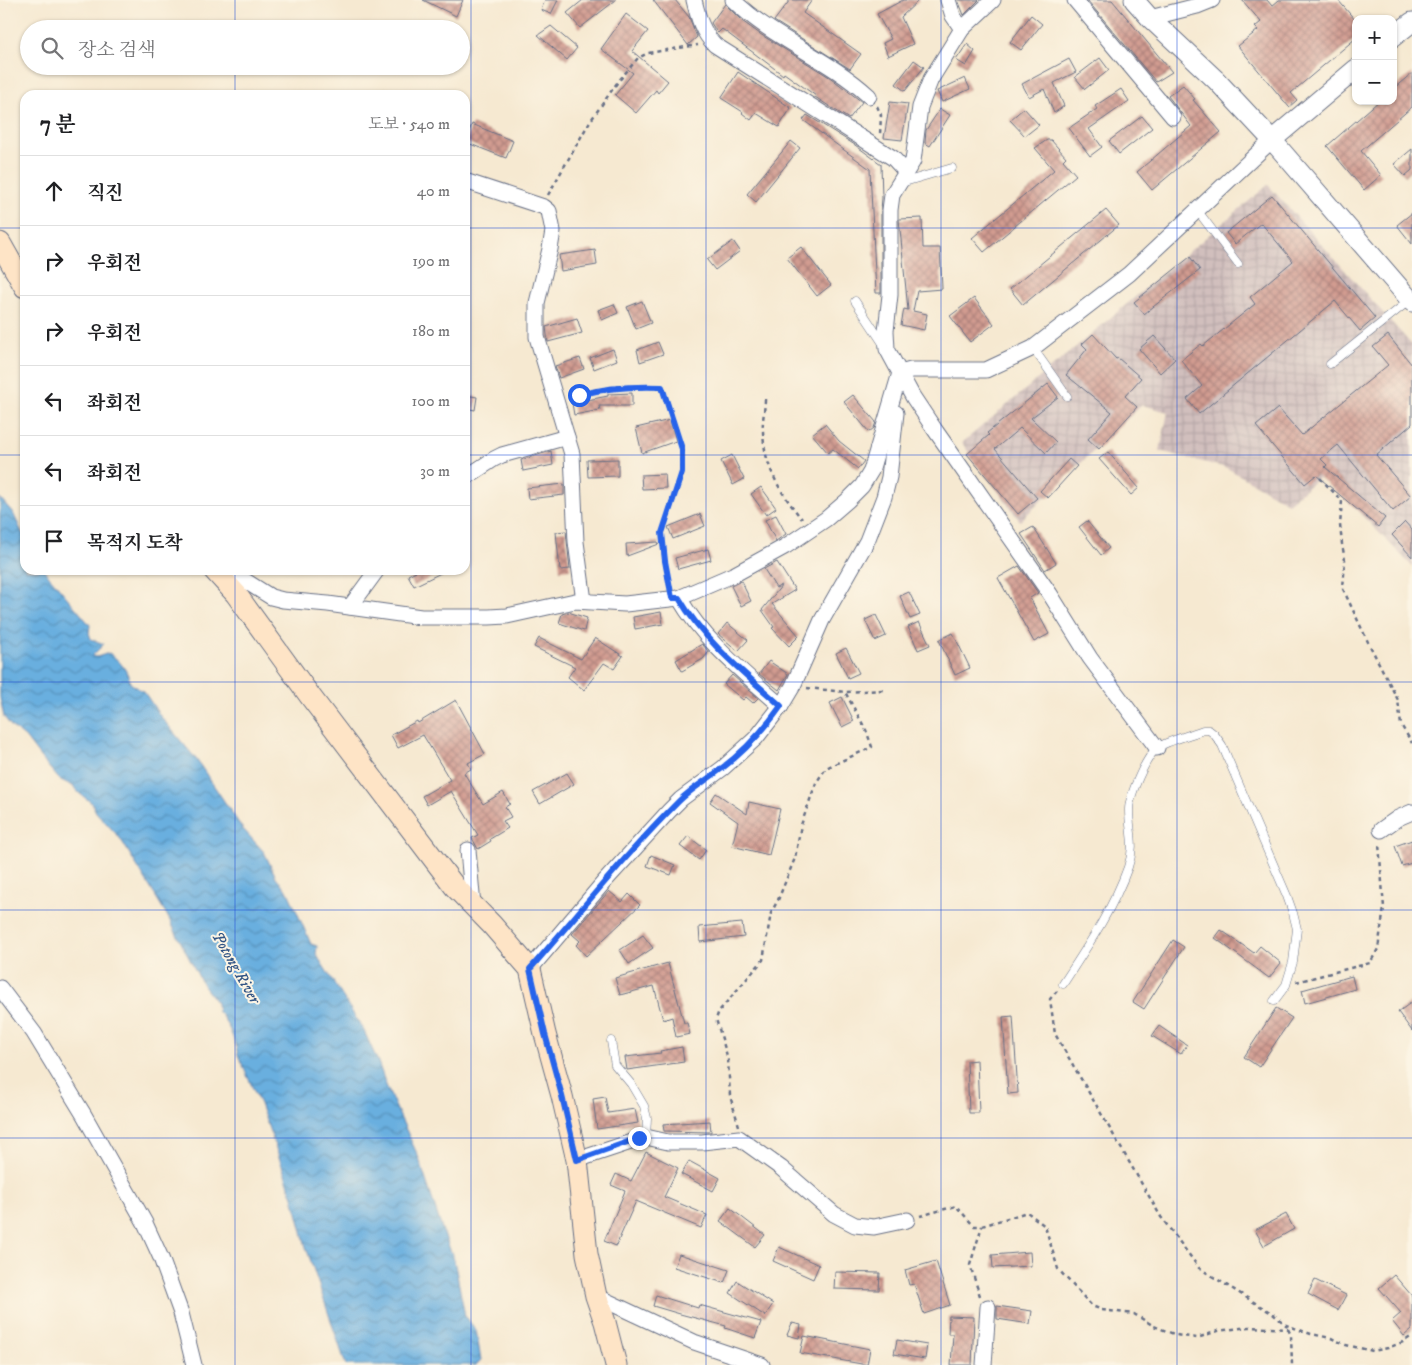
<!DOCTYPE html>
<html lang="ko">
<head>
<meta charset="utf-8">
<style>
	body { margin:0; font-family:"IM FELL DW Pica","Noto Serif KR",serif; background:#f2f2f2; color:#202124 }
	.controls { position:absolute; right:15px; top:15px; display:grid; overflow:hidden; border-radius:10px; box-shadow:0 1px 4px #0004 }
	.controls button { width:45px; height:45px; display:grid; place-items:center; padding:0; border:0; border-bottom:1px solid #e0e0e0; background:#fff; color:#202124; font:25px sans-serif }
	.stop { position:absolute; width:15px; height:15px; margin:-11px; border:4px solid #2563eb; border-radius:50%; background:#fff }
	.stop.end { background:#2563eb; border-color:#fff; box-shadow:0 1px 5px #0008 }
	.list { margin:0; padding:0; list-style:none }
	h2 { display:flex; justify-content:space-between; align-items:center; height:65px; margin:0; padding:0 20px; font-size:21px }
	h2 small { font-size:16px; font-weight:400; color:#757577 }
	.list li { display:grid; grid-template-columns:32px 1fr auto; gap:15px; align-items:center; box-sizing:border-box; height:70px; padding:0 20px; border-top:1px solid #e0e0e0 }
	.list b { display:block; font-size:19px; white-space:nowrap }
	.list em { font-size:16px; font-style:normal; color:#757577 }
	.icon { flex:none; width:28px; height:28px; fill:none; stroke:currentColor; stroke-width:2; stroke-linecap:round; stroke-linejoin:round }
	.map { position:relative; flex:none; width:1412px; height:1365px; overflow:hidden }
	.search { position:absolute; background:#fff; box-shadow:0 1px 4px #0004; left:20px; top:20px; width:450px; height:55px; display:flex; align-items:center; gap:12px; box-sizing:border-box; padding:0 18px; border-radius:28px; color:#757577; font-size:19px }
	.panel { position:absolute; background:#fff; box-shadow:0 1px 4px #0004; left:20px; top:90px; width:450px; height:485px; border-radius:15px }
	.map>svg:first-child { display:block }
	.industrial { fill:url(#industrial-grid) }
	.water { fill:url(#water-waves); stroke:#426f9e }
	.building { fill:url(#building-cross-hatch) }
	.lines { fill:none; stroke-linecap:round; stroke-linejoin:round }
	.service-casing { stroke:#687086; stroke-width:9 }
	.minor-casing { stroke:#687086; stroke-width:17 }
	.tertiary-casing { stroke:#687086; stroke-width:21 }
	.secondary-casing { stroke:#687086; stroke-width:23 }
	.path { stroke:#687086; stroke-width:2.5; stroke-dasharray:4 4; stroke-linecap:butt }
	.service { stroke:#fff; stroke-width:8 }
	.minor { stroke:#fff; stroke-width:15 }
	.tertiary { stroke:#fff; stroke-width:19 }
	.secondary { stroke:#fee4c6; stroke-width:21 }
	.route { stroke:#2563eb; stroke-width:6 }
	.grid { fill:none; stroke:#1d4ed8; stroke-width:1; stroke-opacity:0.55 }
	.labels { text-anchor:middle; stroke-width:4; stroke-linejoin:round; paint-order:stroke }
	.water-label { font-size:16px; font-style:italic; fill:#325585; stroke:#fcf5e5 }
</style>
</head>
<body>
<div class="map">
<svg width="1412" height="1365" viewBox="0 0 1412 1365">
	<defs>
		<pattern id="industrial-grid" width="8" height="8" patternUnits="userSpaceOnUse" patternTransform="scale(1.25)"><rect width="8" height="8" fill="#d1bfbd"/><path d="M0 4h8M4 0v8" fill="none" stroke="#b3a4a5"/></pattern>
		<pattern id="water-waves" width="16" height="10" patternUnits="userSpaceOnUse" patternTransform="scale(1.25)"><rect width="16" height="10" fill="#69afdf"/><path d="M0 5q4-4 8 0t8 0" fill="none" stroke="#568fb8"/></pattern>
		<pattern id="building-cross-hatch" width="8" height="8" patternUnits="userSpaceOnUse" patternTransform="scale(1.25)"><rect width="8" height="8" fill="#d19b90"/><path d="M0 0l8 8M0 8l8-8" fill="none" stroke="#a97f79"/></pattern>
	</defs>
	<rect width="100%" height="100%" fill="#fcf5e5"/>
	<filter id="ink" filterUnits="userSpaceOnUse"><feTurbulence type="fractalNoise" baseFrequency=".02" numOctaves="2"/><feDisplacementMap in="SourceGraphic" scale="10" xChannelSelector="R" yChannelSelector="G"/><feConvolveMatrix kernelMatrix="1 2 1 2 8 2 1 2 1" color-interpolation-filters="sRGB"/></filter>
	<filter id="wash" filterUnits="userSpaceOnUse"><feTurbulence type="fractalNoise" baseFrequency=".0096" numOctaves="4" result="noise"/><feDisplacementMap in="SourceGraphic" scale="20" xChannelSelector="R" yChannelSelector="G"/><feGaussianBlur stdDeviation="1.12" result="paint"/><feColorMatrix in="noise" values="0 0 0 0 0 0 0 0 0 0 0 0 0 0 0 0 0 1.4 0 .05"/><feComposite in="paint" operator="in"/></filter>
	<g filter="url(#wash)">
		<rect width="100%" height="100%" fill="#f6e9d1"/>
		<path class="industrial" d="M1268 185 1412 345V566L1322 475 1288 503 1227 468 1160 451 1168 412 1142 405 1020 521 962 443Z"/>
		<path class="water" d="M0 498 13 513 25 539V570H44L90 625 89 633 91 639 104 644 92 656 97 657 109 653C119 660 128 670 130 683L144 692 161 717 196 759 242 828 264 852 276 877 288 892 311 944 317 946 316 954 364 1031 378 1062 387 1088 418 1156 442 1229 454 1260 465 1316 476 1330 481 1360 476 1365H346L306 1247 293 1197 273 1140 260 1104 238 1055C236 1043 227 1019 218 1012L217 1003 203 985 167 915 120 838 96 812 92 803 79 793 73 786 59 779 41 758 25 737 12 727 4 717 0 697Z"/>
		<g id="blocks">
			<g class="building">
				<path d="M423 0H463L456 16Z"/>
				<path d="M545 0H558L551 14 541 10Z"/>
				<path d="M583 0H616L580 28 567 13Z"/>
				<path d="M653 0H675L689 17 697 37 688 45Z"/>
				<path d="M790 0H812L803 13 861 54 850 69 774 21Z"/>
				<path d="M903 0H919L901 17 913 44 888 56 883 43 891 39 877 14Z"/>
				<path d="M958 0H979L964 15Z"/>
				<path d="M1087 0H1112L1172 72 1156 82Z"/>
				<path d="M1242 0H1267L1272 6 1279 0H1338L1356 21V38L1291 93 1297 100 1289 107 1238 46 1258 30 1255 27 1261 22Z"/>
				<path d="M725 4 742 21 760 34 831 78 862 102 849 119 815 97 816 96 784 73 783 75 722 29 718 33 716 31 711 23Z"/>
				<path d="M626 14 648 31 632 51 668 81 658 93 656 90 636 113 615 95 633 73 601 49Z"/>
				<path d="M1031 15 1042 24 1021 50 1010 42Z"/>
				<path d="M551 26 577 48 567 60 538 35Z"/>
				<path d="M967 44 975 51 966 66 956 60Z"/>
				<path d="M1100 58 1109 70 1085 89 1075 77Z"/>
				<path d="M1069 59 1076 72 1054 83 1064 106 1054 113 1044 89 1029 97 1022 84Z"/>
				<path d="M914 60 924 67 905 91 896 84Z"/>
				<path d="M738 72 791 108 779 127 756 113 751 120 742 113 743 112 721 98Z"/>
				<path d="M1412 73V107L1361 151 1381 175 1364 190 1327 146 1379 101H1393V89Z"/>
				<path d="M965 78 970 89 942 102 937 91Z"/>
				<path d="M1183 85 1195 99 1193 100 1221 132 1152 190 1137 172 1191 126 1168 96Z"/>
				<path d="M1121 89 1129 101 1089 129 1102 147 1090 156 1069 128 1097 109 1095 106Z"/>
				<path d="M890 102 908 104 902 140 884 138Z"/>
				<path d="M1024 108 1039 125 1025 136 1010 120Z"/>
				<path d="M940 109 950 115 930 146 925 143 926 130Z"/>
				<path d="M807 115 855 145 881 164 882 198 881 210V293H876L870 169 803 120Z"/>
				<path d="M1142 116 1152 128 1119 154 1109 141Z"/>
				<path d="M472 124 513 141 506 158 465 142Z"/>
				<path d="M1047 140H1051L1066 157 1063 160 1076 175 984 252 972 238 1054 170 1035 148Z"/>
				<path d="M791 141 800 148 756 202 747 194Z"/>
				<path d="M1412 149V170L1405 176 1394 164Z"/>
				<path d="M1272 195 1375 318 1360 331 1335 301 1199 414 1187 399 1202 386 1181 360 1201 344 1203 346 1255 304 1250 297 1293 261 1261 223 1235 244 1226 233Z"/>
				<path d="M1106 210 1119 225 1023 305 1010 289Z"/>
				<path d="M1412 213V244L1397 225Z"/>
				<path d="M922 218 923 248H940L942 289 917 291 913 311 927 314 924 330 901 325 904 309 908 310 899 219Z"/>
				<path d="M733 241 740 251 715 270 707 260Z"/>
				<path d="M801 247 831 285 817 296 787 258Z"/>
				<path d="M595 250 597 265 561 271 559 255Z"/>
				<path d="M1190 257 1200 270 1144 314 1134 302Z"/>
				<path d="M974 298 994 324 970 342 950 316Z"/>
				<path d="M642 301 651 323 636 329 627 307Z"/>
				<path d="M614 304 618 313 602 320 598 310Z"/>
				<path d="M577 318 582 333 548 342 546 327Z"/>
				<path d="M1093 334 1116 359 1118 358 1141 378 1125 396 1137 407 1099 449 1088 439 1112 412 1066 375 1087 349 1082 344Z"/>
				<path d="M1388 335 1412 365V424L1376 455 1411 496 1393 511 1338 445 1321 459 1327 465 1325 467 1385 518 1378 527 1316 475 1305 484 1256 426 1278 408 1302 435 1388 365 1373 347Z"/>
				<path d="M1154 336 1175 359 1160 373 1139 349Z"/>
				<path d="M658 342 663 354 640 362 637 350Z"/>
				<path d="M613 349 617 360 594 369 590 358Z"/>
				<path d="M580 358 584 369 559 378 555 366Z"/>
				<path d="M1048 384 1058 397 1031 418 1056 442 1046 453 1020 428 995 449 1037 498 1018 514 967 454 989 435 987 433Z"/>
				<path d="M632 393V406H599L600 410 574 415 572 403 608 396V394Z"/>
				<path d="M465 395 477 397 475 410 465 408Z"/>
				<path d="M853 395 876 422 874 428 869 432 844 402Z"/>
				<path d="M670 420 676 441 642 453 636 428Z"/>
				<path d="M825 424 839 441 864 461 858 469 833 449 828 453 812 434Z"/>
				<path d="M551 451 553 465 523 471 521 460Z"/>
				<path d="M1108 452 1139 488 1131 495 1099 459Z"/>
				<path d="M732 455 744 479 733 485 721 461Z"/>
				<path d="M618 459V476L588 477 587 460Z"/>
				<path d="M1069 459 1077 466 1048 498 1040 491Z"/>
				<path d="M665 474 666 488 642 489 641 475Z"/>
				<path d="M564 484V495L528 499 527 488Z"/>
				<path d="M761 487 776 508 766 515 751 494Z"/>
				<path d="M700 514 705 526 673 539 668 527Z"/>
				<path d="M776 515 786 534 776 541 765 520Z"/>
				<path d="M1087 521 1109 548 1101 555 1079 527Z"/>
				<path d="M1405 522 1412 530V557L1392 535Z"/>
				<path d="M1033 527 1056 563 1045 570 1021 534Z"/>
				<path d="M566 531 570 569 560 570 556 532Z"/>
				<path d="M658 542 659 544 627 556 626 544Z"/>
				<path d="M708 549 711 560 678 569 675 558Z"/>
				<path d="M777 562 795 590 772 604 799 636 789 646 772 628 774 627 762 610 782 585 776 588 764 569Z"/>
				<path d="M1019 566 1038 593 1030 598 1049 634 1034 642 998 578Z"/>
				<path d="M418 570H447L414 586 408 575Z"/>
				<path d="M741 581 751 601 741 606 731 586Z"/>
				<path d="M909 592 920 615 910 619 900 596Z"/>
				<path d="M568 612 587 618 584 631 559 623 562 614Z"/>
				<path d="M661 612 663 624 635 629 633 617Z"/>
				<path d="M876 615 886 636 875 641 865 620Z"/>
				<path d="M919 622 930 645 918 650 908 627Z"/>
				<path d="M727 623 748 640 738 651 718 634Z"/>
				<path d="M953 633 970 668 955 675 939 640Z"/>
				<path d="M539 638 581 659 595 638 623 656 614 669 604 663 584 690 568 677 575 667 534 647Z"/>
				<path d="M702 644 709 652 703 659 682 671 676 660Z"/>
				<path d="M846 648 859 673 848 678 836 653Z"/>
				<path d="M769 661 788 674 779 690 759 674Z"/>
				<path d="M732 675 758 698 753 703 746 697 743 700 724 684Z"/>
				<path d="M842 697 854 721 842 727 830 703Z"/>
				<path d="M456 700 485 754 468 763 471 769 464 773 483 804 503 792 510 804 505 807 511 817 503 821 508 828 490 839 491 841 478 849 472 838 478 835 451 791 427 805 422 796 450 780 423 735 398 748 391 735 417 721 418 723Z"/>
				<path d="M567 773 574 784 540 804 533 792Z"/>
				<path d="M716 793 747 814 749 802 780 809 769 855 732 846 738 822 710 802Z"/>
				<path d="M688 836 706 850 699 860 680 846Z"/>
				<path d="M1412 840V863L1402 866 1395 846Z"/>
				<path d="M651 855 675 865 671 875 647 866Z"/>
				<path d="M609 891 622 902 629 894 640 905 586 956 576 945 580 941 572 934Z"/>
				<path d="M742 923 744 937 700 942 699 927Z"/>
				<path d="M1221 930 1254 953 1260 946 1281 963 1269 978 1215 938Z"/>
				<path d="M643 935 653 948 629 964 620 950Z"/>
				<path d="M1173 940 1184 947 1144 1009 1133 1002Z"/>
				<path d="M668 963 684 1023H687L690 1034 676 1037 672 1017 663 1020 654 986 620 995 615 978Z"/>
				<path d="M1352 976 1355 989 1305 1003 1302 990Z"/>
				<path d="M1412 1002V1031L1398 1012Z"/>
				<path d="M1276 1008 1292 1018 1259 1067 1244 1057Z"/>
				<path d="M1013 1016 1018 1093 1008 1094 1003 1017Z"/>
				<path d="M1159 1026 1187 1045 1181 1054 1152 1036Z"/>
				<path d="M682 1047 684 1062 627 1070 625 1057 661 1053 660 1051Z"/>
				<path d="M977 1060 979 1113H969L967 1061Z"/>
				<path d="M605 1097 608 1113 635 1109 638 1123 597 1129 593 1099Z"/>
				<path d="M710 1121 711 1132 664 1131 663 1124Z"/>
				<path d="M646 1152 678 1168 664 1197 707 1215 701 1228 636 1201 616 1246 604 1241 625 1191 611 1185 616 1174 631 1181Z"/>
				<path d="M689 1161 720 1178 713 1191 681 1174Z"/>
				<path d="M730 1208 765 1235 755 1247 720 1221Z"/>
				<path d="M1286 1214 1294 1229 1264 1246 1255 1230Z"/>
				<path d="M779 1247 819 1265 813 1279 773 1261Z"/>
				<path d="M1030 1252 1031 1266 993 1268 992 1255Z"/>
				<path d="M679 1254 729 1270 724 1283 674 1267Z"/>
				<path d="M936 1261 950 1305 924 1314 914 1284 909 1285 905 1270Z"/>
				<path d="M835 1272 880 1273 879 1290 834 1289Z"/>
				<path d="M1394 1275 1412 1296V1329L1404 1336 1392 1321 1401 1313 1379 1288Z"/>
				<path d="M1315 1280 1346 1295 1338 1310 1308 1294Z"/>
				<path d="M737 1281 773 1304 765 1316 730 1293Z"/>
				<path d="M656 1295 698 1308 699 1305 761 1322 755 1338 725 1328 726 1326 680 1314 653 1306Z"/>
				<path d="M997 1306 1032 1311 1030 1324 997 1319Z"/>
				<path d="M949 1316 974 1317 972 1365H951L953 1334H948Z"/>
				<path d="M792 1323 801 1325 799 1338 787 1335Z"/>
				<path d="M804 1336 870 1349 867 1365 800 1353Z"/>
				<path d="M897 1340 927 1345 925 1359 894 1354Z"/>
			</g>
		</g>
	</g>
	<g filter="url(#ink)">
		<use href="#blocks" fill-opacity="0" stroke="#687086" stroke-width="1"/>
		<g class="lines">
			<defs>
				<g id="service">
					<path d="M901 183 952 168"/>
					<path d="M1197 210 1238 264"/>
					<path d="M855 301 884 345"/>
					<path d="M1033 348 1067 396"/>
					<path d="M1330 364 1410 300"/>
					<path d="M1063 984C1087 947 1113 909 1128 867 1136 845 1129 831 1129 810 1129 796 1146 757 1157 748 1162 743 1193 734 1203 730H1209L1214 734 1222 745 1287 896 1293 913 1297 929 1293 962 1286 985 1274 1001"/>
					<path d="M611 1041 615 1065 631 1084 644 1106 647 1118 646 1137"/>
				</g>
				<g id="minor">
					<path d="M694 0C698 17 702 32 715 45L893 158 906 172"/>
					<path d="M733 0C773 39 828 58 869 96"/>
					<path d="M948 0 953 16 962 29"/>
					<path d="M993 0 962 29 931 79 920 107 913 161 892 195 890 210V295L886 331 887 349 913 397 935 430 1050 594 1090 658 1157 748"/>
					<path d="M1075 0 1173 117"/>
					<path d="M1150 18 1197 6 1212 0"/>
					<path d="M465 181 544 207 549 211 553 231 550 249 537 303V337L572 454 576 542 584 601"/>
					<path d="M900 373 911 370H986L1033 348 1129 274 1272 140"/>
					<path d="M465 478 494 459 502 455 567 437"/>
					<path d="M228 570 271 597 283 600 328 604 421 617H489L507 616 575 601 625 604 679 598 735 574 786 546 826 519 848 500 862 486 871 471 900 373"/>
					<path d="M679 598C704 641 744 673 781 706"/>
					<path d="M350 607 377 570"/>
					<path d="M1381 830 1398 818 1412 812"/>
					<path d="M468 850 473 906"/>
					<path d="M530 969 604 882 669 811 681 799 723 768 756 738 781 706 793 686 822 620 867 541 884 497 889 477 896 413"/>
					<path d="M0 988 34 1033 84 1115 145 1223 161 1258 181 1313 194 1365"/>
					<path d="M577 1160 646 1137 668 1142H702L739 1138 781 1168 834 1214 855 1225 874 1227 907 1220"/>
					<path d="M596 1296 694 1342 762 1365"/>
					<path d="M984 1365 988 1307"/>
				</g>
				<g id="tertiary">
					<path d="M1134 0 1150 18 1216 80 1272 140"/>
					<path d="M1393 37 1412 22"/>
					<path d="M1356 69 1272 140 1412 302"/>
				</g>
				<g id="secondary">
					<path d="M0 243 25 287"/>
					<path d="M214 570 236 594 310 696 455 887 492 925 530 969 545 1034 562 1096 577 1160 587 1254 596 1296 605 1322 616 1365"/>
				</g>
			</defs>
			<use href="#service" class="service-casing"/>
			<use href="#minor" class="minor-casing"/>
			<use href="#tertiary" class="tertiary-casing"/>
			<use href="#secondary" class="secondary-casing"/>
			<g class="path">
				<path d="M877 106 881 115 880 135"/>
				<path d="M548 195 589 123 617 83 638 58 648 53 698 45"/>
				<path d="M570 397 596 390 617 387H663L682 449V472L663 533 662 543 669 586"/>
				<path d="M765 399C765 410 762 420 763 431 764 467 780 492 802 519"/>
				<path d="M1320 478 1342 501 1340 525 1342 544 1345 560 1343 589 1368 642 1398 700 1401 725 1412 743"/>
				<path d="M807 688 845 692 883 690"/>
				<path d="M1296 982 1370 963 1378 949 1384 908 1379 844"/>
				<path d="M1057 991 1050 999 1055 1034 1161 1217 1199 1268 1273 1314 1286 1325 1311 1334 1331 1338 1346 1345 1373 1351 1388 1348 1403 1342 1412 1336"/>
				<path d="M739 1126 730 1096 728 1059 716 1019 719 1011 763 960 771 913 778 900 795 858 801 825 816 783 826 768 872 747 866 730 845 692"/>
				<path d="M920 1216 956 1206 974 1226H982L1027 1212 1045 1226 1058 1269 1092 1306 1102 1310 1134 1314 1154 1326 1176 1335 1197 1338 1218 1331 1249 1327 1288 1329"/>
				<path d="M980 1296 970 1265 982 1226"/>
				<path d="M1288 1329 1291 1335 1292 1365"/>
			</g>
			<use href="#service" class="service"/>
			<use href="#minor" class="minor"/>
			<use href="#tertiary" class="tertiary"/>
			<use href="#secondary" class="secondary"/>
		</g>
	</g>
	<g class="lines" filter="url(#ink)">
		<path class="route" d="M579 395C607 387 634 386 662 387L682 449V472L662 533 665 561 672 598H679C704 641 744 673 781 706 764 730 745 751 721 769 707 780 691 789 679 801 626 854 579 913 530 969L545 1034 562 1096 577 1160 639 1138"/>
	</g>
	<path class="grid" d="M235 0V29M471 0V1365M706 0V1365M941 0V1365M1177 0V1365M235 66V95M0 228H25M465 228H1412M0 455H25M465 455H1412M235 570V1365M0 682H1412M0 910H1412M0 1138H1412"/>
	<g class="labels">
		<g class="water-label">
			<text transform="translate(237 967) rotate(60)" y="6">Potong River</text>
		</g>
	</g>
</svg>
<div class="controls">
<button>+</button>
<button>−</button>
</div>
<div class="stop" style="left:579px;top:395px"></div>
<div class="stop end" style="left:639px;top:1138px"></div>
<div class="search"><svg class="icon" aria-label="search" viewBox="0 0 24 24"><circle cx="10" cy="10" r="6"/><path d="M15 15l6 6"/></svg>장소 검색</div>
<section class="panel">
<h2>7 분<small>도보 · 540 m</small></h2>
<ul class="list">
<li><svg class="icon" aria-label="ahead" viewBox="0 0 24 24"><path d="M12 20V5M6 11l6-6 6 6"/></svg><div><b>직진</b></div><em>40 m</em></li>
<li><svg class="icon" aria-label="right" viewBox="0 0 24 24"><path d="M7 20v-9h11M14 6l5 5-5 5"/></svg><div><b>우회전</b></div><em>190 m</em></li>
<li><svg class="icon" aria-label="right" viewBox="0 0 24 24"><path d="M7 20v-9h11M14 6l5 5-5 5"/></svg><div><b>우회전</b></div><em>180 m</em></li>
<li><svg class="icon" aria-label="left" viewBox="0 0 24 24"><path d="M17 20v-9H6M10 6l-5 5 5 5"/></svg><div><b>좌회전</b></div><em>100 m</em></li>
<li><svg class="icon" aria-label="left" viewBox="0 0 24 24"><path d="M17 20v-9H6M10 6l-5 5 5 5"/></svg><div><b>좌회전</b></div><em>30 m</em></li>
<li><svg class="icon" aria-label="arrive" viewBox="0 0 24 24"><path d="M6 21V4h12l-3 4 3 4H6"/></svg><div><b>목적지 도착</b></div></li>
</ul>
</section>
</div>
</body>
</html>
